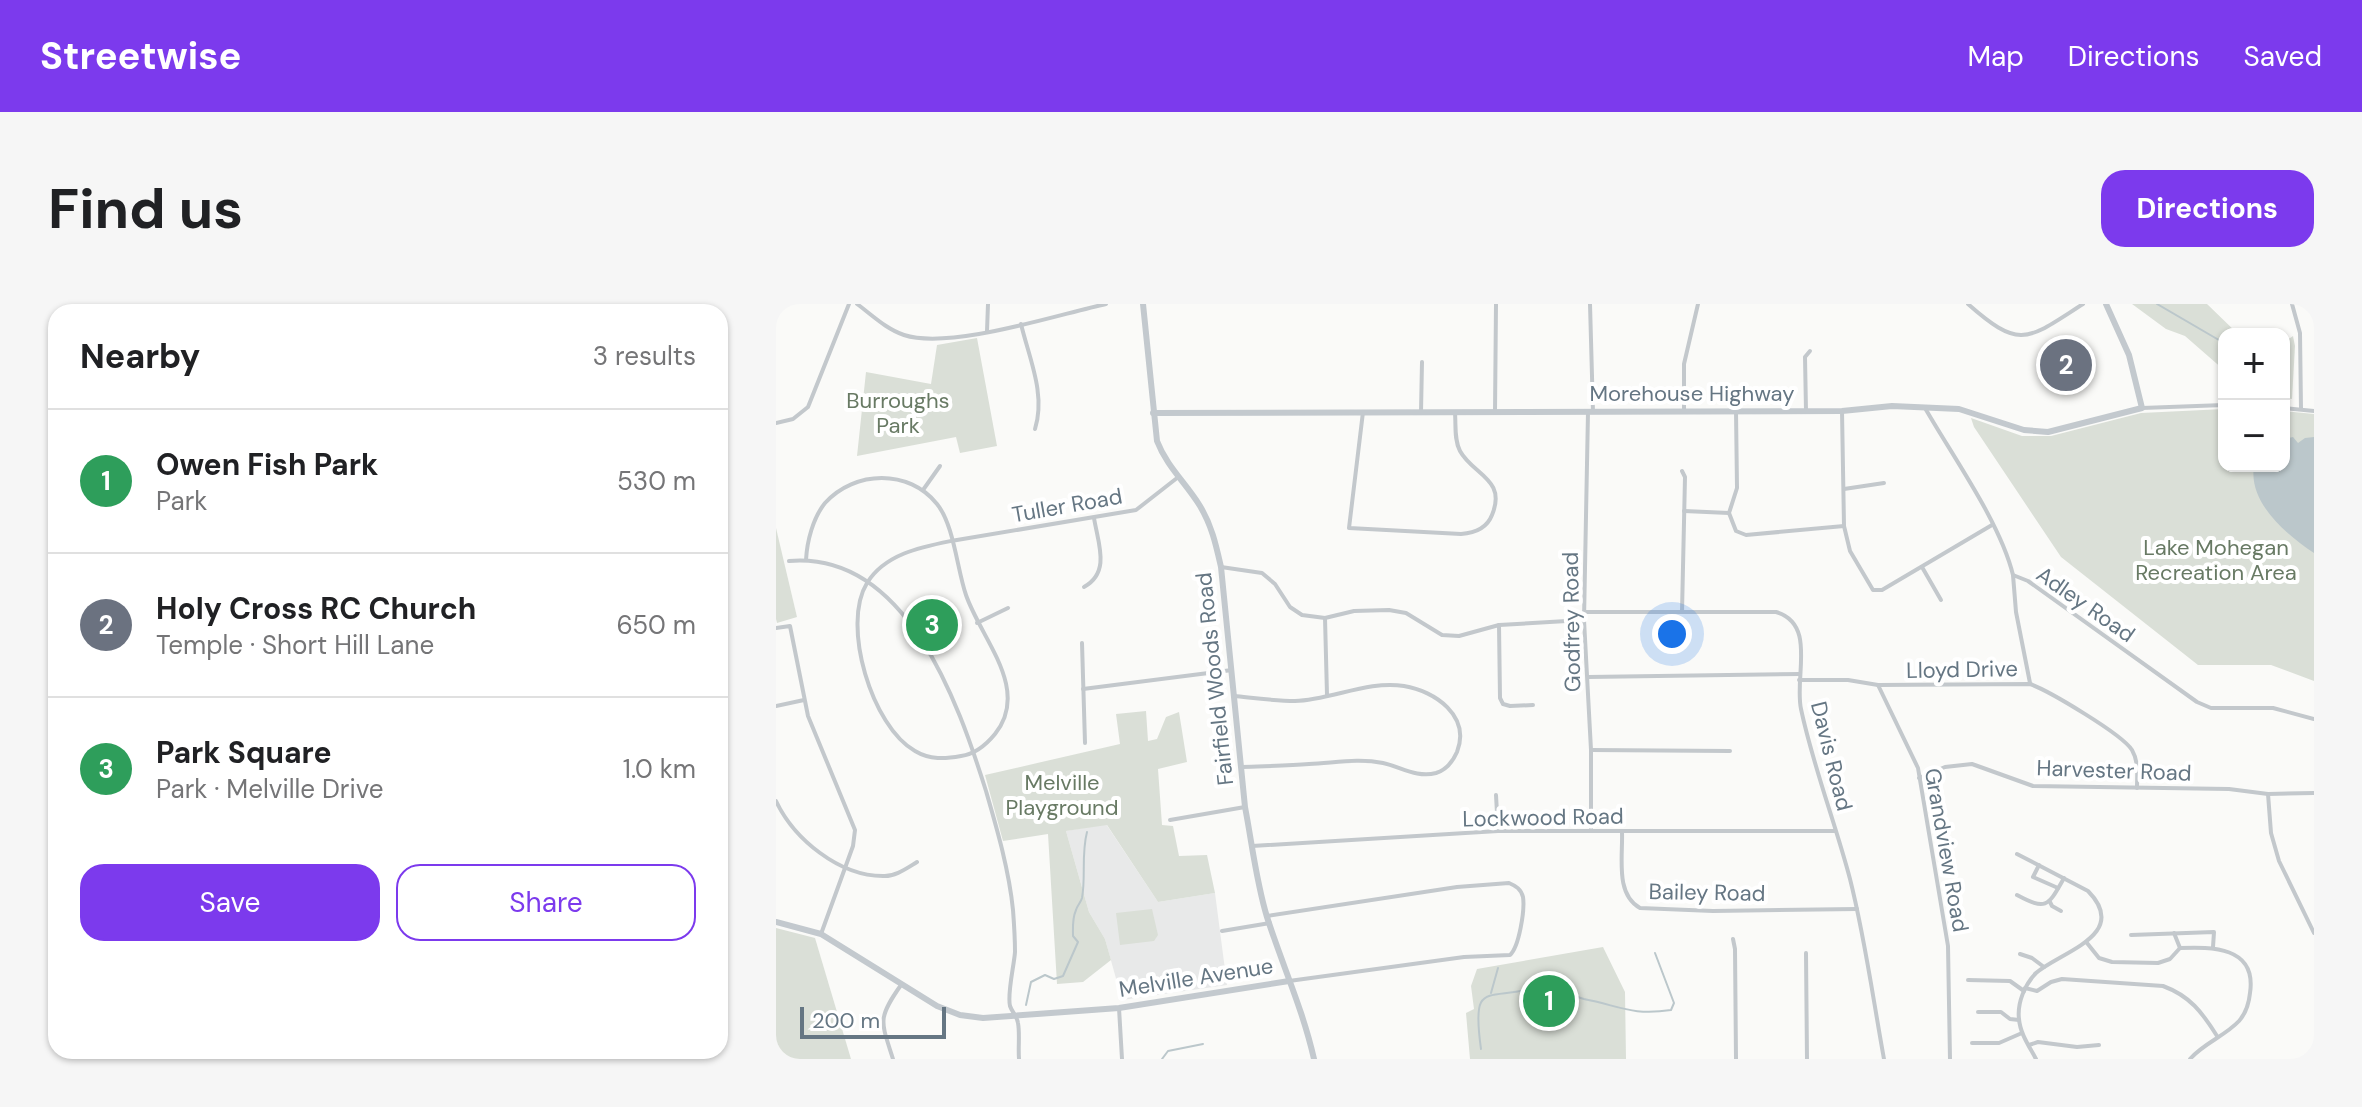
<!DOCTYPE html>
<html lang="en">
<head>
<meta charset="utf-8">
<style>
	body { margin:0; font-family:"DM Sans",sans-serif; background:#f6f6f6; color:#202124 }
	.controls { position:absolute; right:24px; top:24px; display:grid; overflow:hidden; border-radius:16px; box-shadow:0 2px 6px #0004 }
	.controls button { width:72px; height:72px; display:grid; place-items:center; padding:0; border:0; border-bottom:2px solid #e0e0e0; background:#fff; color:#202124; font:40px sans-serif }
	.scale { position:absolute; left:24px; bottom:20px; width:146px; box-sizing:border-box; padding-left:8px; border:4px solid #657683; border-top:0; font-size:22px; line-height:28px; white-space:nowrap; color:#657683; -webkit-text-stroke:6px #fff; paint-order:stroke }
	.you { position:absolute; left:896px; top:330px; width:28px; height:28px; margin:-20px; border:6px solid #fff; border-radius:50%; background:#1a73e8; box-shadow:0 0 0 12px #1a73e833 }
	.badge { display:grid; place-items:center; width:52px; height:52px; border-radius:50%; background:#7c3aed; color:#fff; font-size:26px; font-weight:700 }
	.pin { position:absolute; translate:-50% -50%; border:4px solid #fff; box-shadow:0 2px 8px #0006 }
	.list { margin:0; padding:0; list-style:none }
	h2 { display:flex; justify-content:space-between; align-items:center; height:104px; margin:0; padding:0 32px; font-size:34px }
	h2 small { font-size:26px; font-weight:400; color:#757577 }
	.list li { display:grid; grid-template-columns:52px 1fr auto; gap:24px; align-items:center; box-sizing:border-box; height:144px; padding:0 32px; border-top:2px solid #e0e0e0 }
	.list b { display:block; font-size:30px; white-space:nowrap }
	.list p { margin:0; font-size:26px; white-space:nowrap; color:#757577 }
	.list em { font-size:26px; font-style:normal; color:#757577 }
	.actions { display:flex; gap:16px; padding:24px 32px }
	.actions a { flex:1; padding:18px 0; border:2px solid #7c3aed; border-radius:24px; text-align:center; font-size:28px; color:#7c3aed }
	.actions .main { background:#7c3aed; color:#fff }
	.map { position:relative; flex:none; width:1538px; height:755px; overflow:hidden; border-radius:24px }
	header { display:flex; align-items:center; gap:48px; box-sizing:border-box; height:112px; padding:0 40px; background:#7c3aed; color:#fff }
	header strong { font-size:38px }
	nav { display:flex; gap:44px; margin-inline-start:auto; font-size:28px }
	.intro { display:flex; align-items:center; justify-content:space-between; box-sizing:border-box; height:192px; padding:0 48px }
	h1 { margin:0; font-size:56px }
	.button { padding:20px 36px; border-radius:24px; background:#7c3aed; color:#fff; font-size:28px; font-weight:700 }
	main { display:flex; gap:48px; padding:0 48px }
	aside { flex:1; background:#fff; border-radius:24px; box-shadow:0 2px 6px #0004 }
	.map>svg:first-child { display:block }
	.built { fill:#e8e9e9 }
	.green { fill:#dadfd7 }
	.water { fill:#bbc7cb }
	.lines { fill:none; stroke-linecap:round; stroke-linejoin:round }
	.stream { stroke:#bbc7cb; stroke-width:2 }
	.street { stroke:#c3c8cc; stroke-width:4 }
	.secondary { stroke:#c3c9ce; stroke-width:6 }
	.labels { text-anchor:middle; stroke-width:8; stroke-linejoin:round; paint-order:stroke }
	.street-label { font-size:22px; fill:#657683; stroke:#fff }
	.park-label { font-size:22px; fill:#687a64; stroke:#fff }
</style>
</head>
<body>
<header>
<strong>Streetwise</strong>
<nav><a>Map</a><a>Directions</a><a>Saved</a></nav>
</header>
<div class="intro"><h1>Find us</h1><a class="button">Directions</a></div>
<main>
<aside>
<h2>Nearby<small>3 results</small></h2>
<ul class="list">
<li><span class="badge" style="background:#2e9e5b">1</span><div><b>Owen Fish Park</b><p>Park</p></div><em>530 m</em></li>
<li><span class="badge" style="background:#6b7280">2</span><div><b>Holy Cross RC Church</b><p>Temple · Short Hill Lane</p></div><em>650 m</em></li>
<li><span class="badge" style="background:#2e9e5b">3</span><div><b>Park Square</b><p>Park · Melville Drive</p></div><em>1.0 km</em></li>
</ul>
<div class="actions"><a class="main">Save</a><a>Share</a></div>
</aside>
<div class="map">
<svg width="1538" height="755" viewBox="0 0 1538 755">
	<rect width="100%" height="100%" fill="#fafaf8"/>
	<path class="built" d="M330 520 382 598 439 589 451 681 346 696 329 635 313 608 290 527Z"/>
	<g class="green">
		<path d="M1356 0H1431L1462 30H1448V66L1409 32 1390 25Z"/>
		<path d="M1517 32 1519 42 1516 95 1508 94V38Z"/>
		<path d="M201 34 221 142 184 149 180 133 81 152 90 68 155 80 161 41Z"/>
		<path d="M1448 105V162H1508V107L1538 110V377L1495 361H1422L1285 253 1198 123 1195 114 1246 132H1275L1365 109Z"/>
		<path d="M0 224 21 313 1 319 0 315Z"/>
		<path d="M370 407 372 437 381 435 390 413 403 408 411 458 382 465 386 521 397 522 403 552 431 551 439 589 382 598 331 521 290 527 313 608 329 635 335 656 307 678 281 680 272 530 227 537 209 471 344 440 340 410Z"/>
		<path d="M376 605 382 631 378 637 344 641 340 609Z"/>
		<path d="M0 624 39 634 75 755H0Z"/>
		<path d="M827 643 849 688 850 755H694L690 709 698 705 695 682 701 665Z"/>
	</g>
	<path class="water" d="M1517 133 1522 139 1529 134 1538 133V249C1511 231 1472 199 1478 162H1508V135Z"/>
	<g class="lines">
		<g class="stream">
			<path d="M1381 0 1448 39"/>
			<path d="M1508 125 1512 135"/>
			<path d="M767 682C790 679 791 691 808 695 844 702 856 712 895 706L898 699 879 649"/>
			<path d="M715 689 722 664"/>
			<path d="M250 701 255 678 269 671 278 675 287 672 302 638 297 632C297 623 296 615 300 606 301 602 305 598 306 594 310 573 305 551 311 528"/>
			<path d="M705 745C695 674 711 698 762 683"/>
			<path d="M386 755 392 747 427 740"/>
		</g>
		<g class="street">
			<path d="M81 0C96 11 110 25 128 31 174 46 280 11 330 0"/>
			<path d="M814 0 817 108"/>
			<path d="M1192 0C1245 47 1252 35 1307 0"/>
			<path d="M1516 0 1524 29 1525 105"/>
			<path d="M245 20C253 54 270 90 259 125"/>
			<path d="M211 27 212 0"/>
			<path d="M1149 104C1177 153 1224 218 1237 271L1252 277 1421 398 1435 404H1497L1538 415"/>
			<path d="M1366 104 1448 101"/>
			<path d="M1508 104 1538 107"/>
			<path d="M908 107V60L922 0"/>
			<path d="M960 107 961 184 953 209 960 227 970 231 1068 222"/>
			<path d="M1030 107 1029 53 1034 47"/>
			<path d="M1066 107 1068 222 1074 247 1097 286H1106L1216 221"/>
			<path d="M587 108 573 224 685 230C699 229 711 224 716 211 731 175 697 171 684 147 678 136 680 121 679 109"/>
			<path d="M645 108 646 58"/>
			<path d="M719 108 720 0"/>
			<path d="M812 108 808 316 815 446V527"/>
			<path d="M0 119 17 115 32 103 73 0"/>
			<path d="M906 167 909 173 906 308"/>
			<path d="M1068 185 1108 179"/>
			<path d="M147 186 164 162"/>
			<path d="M908 207 953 209"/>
			<path d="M30 256C31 237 37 214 49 199 79 166 133 165 161 200 178 221 181 265 190 291 205 335 255 385 219 430 210 441 200 450 185 452 169 455 154 456 139 447 96 423 65 321 91 279 109 250 145 243 175 237L360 206 401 174"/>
			<path d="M13 257C130 247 182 398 210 487 221 525 233 566 237 606 238 619 239 634 239 648 238 662 231 690 234 702 236 708 241 712 242 719 244 730 242 743 243 755"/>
			<path d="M445 263 486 269 499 280 514 303 526 311 549 314 578 307 613 306 630 309 666 331 683 332 723 321 808 316"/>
			<path d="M1146 263 1165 296"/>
			<path d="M1237 271 1240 308 1254 379"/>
			<path d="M308 283C335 268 322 239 318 214"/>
			<path d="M808 308H1000C1041 320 1018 373 1025 405 1037 462 1059 518 1074 575 1089 634 1097 695 1108 755"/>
			<path d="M549 314 551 391"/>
			<path d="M201 319 232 304"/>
			<path d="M723 321 724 394 727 400 734 402 757 401"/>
			<path d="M0 324 14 322 32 412 79 526 77 542 45 630"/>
			<path d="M306 339 309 439"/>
			<path d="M812 373 1024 370"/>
			<path d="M1023 376H1072L1102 381 1254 380C1273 387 1346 430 1356 446 1363 458 1361 471 1361 484"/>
			<path d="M1102 381 1142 464 1172 642 1174 755"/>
			<path d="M307 385 456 366"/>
			<path d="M458 392C478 394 499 397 519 397 555 396 592 376 628 382 659 387 695 412 681 448 677 457 670 466 660 469 641 474 625 463 607 459 582 454 558 459 533 460 511 462 488 462 466 463"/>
			<path d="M0 402 28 396"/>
			<path d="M815 446 954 447"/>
			<path d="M1143 474 1169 463 1196 460 1257 482 1453 485 1492 490 1538 489"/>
			<path d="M1492 490 1495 529 1503 557 1538 629"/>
			<path d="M720 491 722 527"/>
			<path d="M0 497C18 535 63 572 107 572 119 573 131 564 141 558"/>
			<path d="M394 516 469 503"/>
			<path d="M846 528C847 553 839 590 864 604L937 607 1081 605"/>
			<path d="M476 542 722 527H1059"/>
			<path d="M1241 550 1312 587C1355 631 1284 648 1260 669 1249 680 1241 699 1243 715 1244 729 1253 742 1260 755"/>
			<path d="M1263 561 1257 573 1282 584"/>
			<path d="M1241 591C1271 607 1272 602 1288 574"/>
			<path d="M1274 598 1276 602 1285 607"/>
			<path d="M491 612 681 583 733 579C740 582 745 585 747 593 749 606 743 643 734 651L688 653 513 677"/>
			<path d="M446 627 494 619"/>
			<path d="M1398 629 1404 644"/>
			<path d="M1355 631 1438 628 1437 643"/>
			<path d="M957 635 959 645 960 755"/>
			<path d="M1311 639 1323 654 1336 658 1382 659 1394 655 1404 644C1435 643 1481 642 1474 689 1473 699 1470 709 1463 717 1449 732 1428 739 1414 755"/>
			<path d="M1030 649 1031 755"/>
			<path d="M1244 650 1256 654 1268 663"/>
			<path d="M1192 676 1234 677 1248 687"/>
			<path d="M1249 684 1261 687 1275 678 1286 675 1387 682C1414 692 1426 708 1441 732"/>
			<path d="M343 704 346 755"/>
			<path d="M1202 708H1225L1234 715 1243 716"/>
			<path d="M1196 739H1223L1246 729"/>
			<path d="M1253 741 1262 738 1301 743 1323 741"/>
			<path d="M117 755C105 717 101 715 125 681"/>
		</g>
		<g class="secondary">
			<path d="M367 0 381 137C391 163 410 179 424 202 436 222 440 241 445 263L469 503C476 539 480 577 491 613 506 660 527 706 538 755"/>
			<path d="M377 109 1066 107 1116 102 1183 105 1248 126 1272 128 1366 104 1353 51 1330 0"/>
			<path d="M0 618 45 630 161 702 184 711 207 714 343 704 513 677"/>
		</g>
	</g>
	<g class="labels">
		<g class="street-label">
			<text x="916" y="97">Morehouse Highway</text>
			<text transform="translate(291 201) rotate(-10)" y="8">Tuller Road</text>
			<text transform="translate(1310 300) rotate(35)" y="8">Adley Road</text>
			<text transform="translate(795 318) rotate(-91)" y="8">Godfrey Road</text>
			<text transform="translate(1186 365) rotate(-1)" y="8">Lloyd Drive</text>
			<text transform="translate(438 375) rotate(-96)" y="8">Fairfield Woods Road</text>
			<text transform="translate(1056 452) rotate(76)" y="8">Davis Road</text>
			<text transform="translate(1338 466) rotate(2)" y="8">Harvester Road</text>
			<text transform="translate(767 513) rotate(-1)" y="8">Lockwood Road</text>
			<text transform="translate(1171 546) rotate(80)" y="8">Grandview Road</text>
			<text transform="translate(931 588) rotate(1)" y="8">Bailey Road</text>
			<text transform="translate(420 673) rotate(-9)" y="8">Melville Avenue</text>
		</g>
		<g class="park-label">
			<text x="122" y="104">Burroughs<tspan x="122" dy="25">Park</tspan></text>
			<text x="1440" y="251">Lake Mohegan<tspan x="1440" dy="25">Recreation Area</tspan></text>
			<text x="286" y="486">Melville<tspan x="286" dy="25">Playground</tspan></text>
		</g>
	</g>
</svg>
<div class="controls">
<button>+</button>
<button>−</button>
</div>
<div class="scale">200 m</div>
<div class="you"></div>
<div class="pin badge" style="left:773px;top:697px;background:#2e9e5b">1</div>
<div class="pin badge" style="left:1290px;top:61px;background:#6b7280">2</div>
<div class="pin badge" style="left:156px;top:321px;background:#2e9e5b">3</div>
</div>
</main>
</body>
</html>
